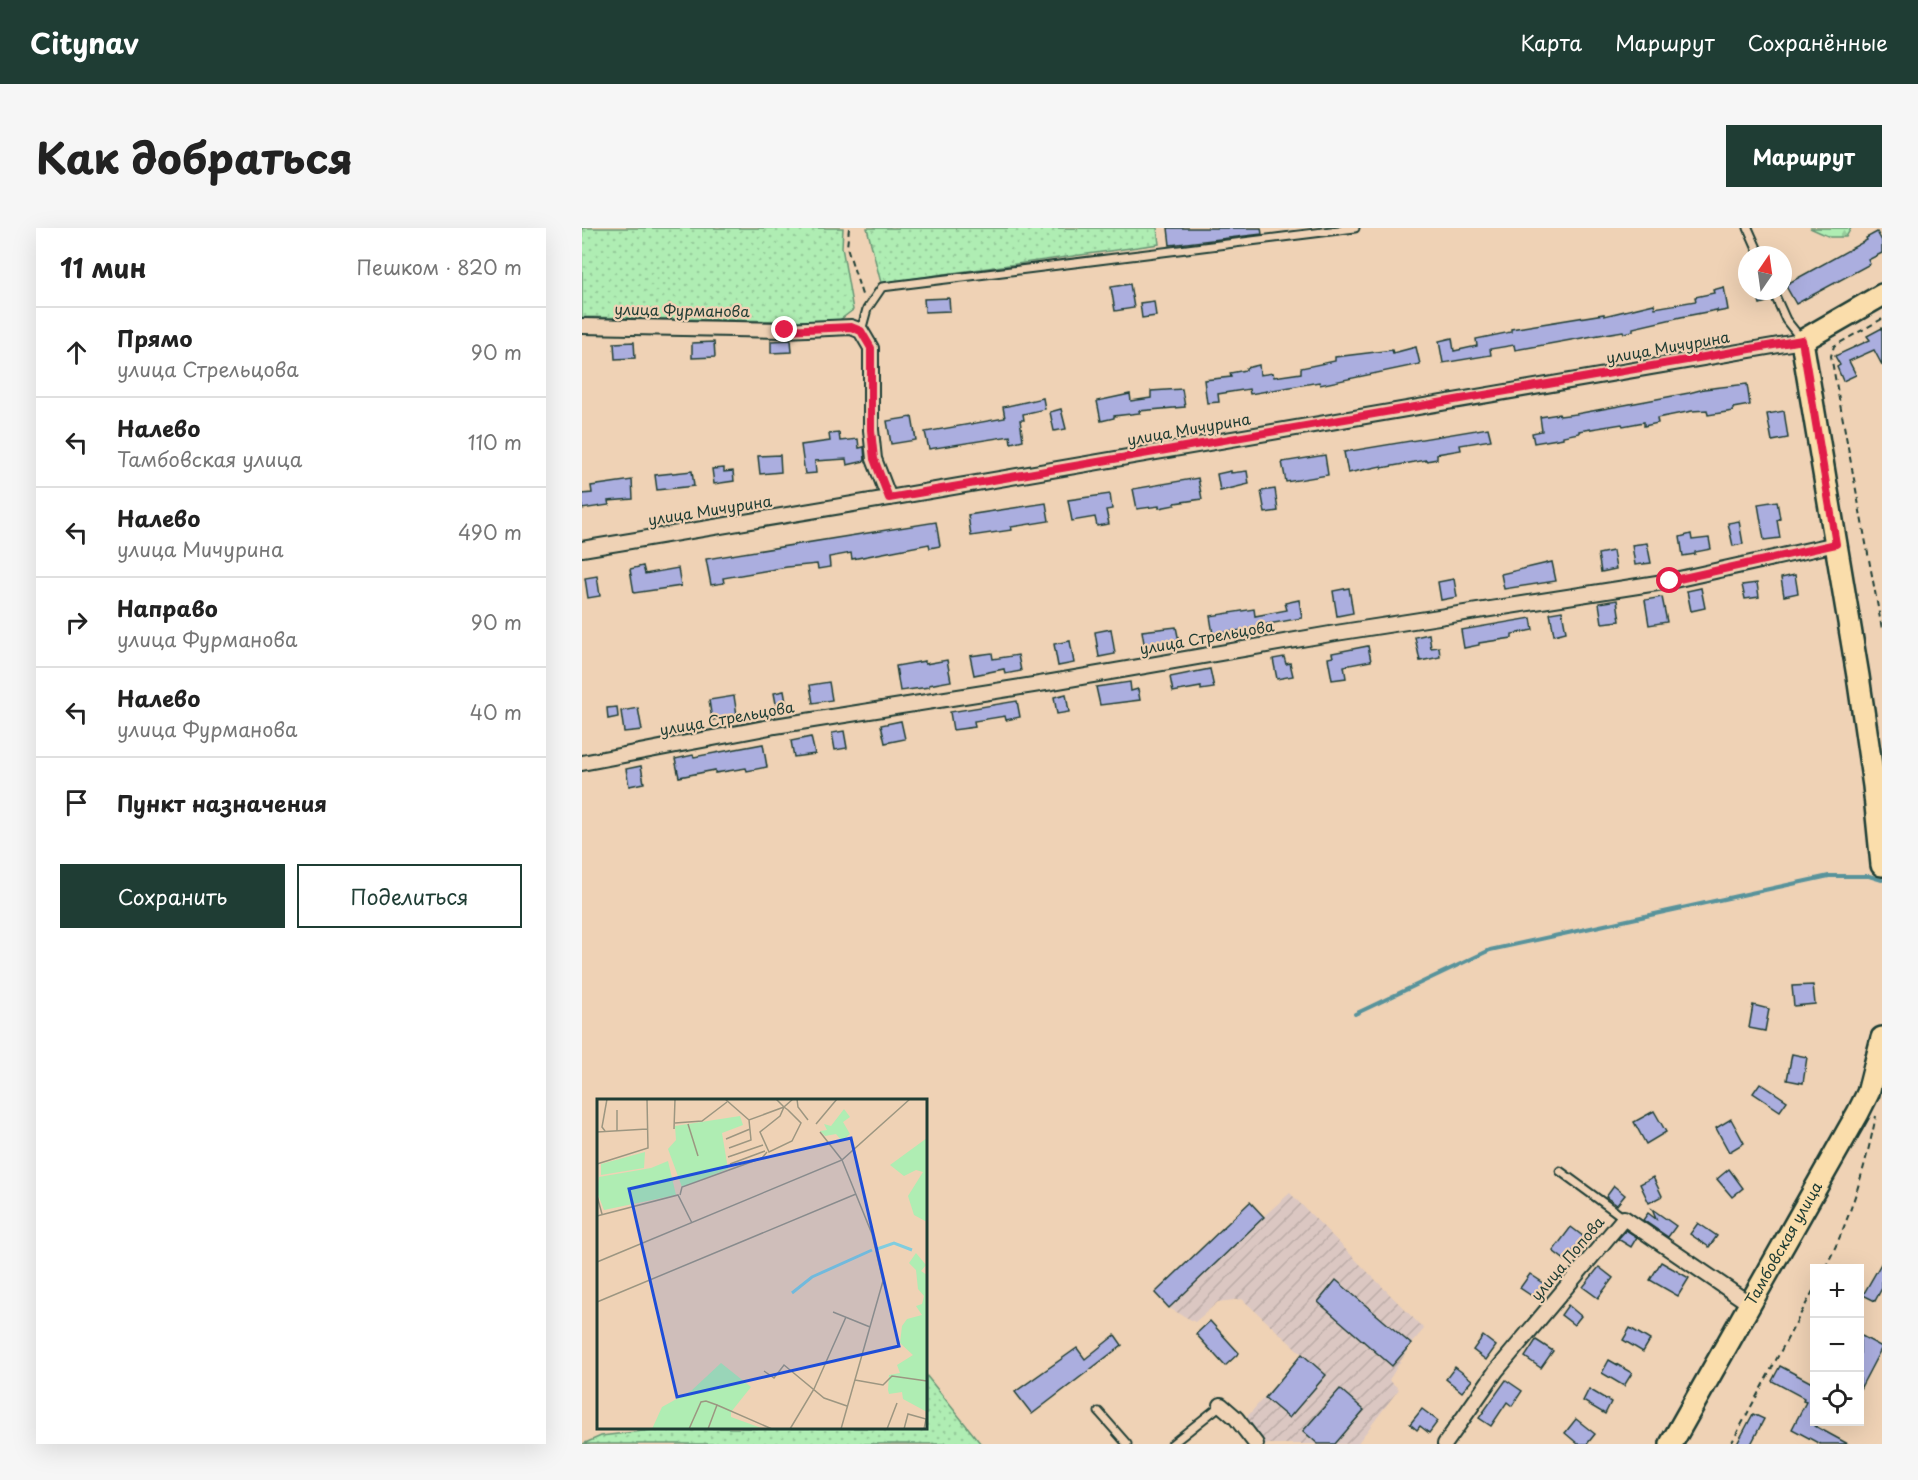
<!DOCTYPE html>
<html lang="ru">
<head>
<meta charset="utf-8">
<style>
	body { margin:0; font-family:"Playpen Sans",sans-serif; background:#f6f6f6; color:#222 }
	.controls { position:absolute; right:18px; bottom:18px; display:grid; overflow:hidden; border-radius:0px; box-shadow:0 6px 24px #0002 }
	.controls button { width:54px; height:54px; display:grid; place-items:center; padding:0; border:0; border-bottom:2px solid #e0e0e0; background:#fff; color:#222; font:30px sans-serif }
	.compass { position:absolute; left:1156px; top:18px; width:54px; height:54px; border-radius:50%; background:#fff; box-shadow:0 6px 24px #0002; rotate:13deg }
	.stop { position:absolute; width:18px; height:18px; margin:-14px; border:4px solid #e11d48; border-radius:50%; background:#fff }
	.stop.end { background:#e11d48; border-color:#fff; box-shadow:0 2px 6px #0008 }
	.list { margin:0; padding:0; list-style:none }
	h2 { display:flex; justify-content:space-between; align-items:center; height:78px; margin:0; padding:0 24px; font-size:26px }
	h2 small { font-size:20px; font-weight:400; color:#767676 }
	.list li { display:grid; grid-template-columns:39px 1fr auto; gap:18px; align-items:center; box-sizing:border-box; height:90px; padding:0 24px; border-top:2px solid #e0e0e0 }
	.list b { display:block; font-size:22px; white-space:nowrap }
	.list p { margin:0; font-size:20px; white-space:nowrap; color:#767676 }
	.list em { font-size:20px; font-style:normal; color:#767676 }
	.actions { display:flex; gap:12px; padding:18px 24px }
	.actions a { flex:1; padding:14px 0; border:2px solid #1f3d34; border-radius:0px; text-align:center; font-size:21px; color:#1f3d34 }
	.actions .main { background:#1f3d34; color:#fff }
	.icon { flex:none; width:33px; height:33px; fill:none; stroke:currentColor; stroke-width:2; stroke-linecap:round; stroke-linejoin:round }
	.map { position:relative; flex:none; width:1300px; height:1216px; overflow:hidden; border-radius:0px }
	header { display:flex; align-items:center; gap:36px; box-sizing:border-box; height:84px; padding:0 30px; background:#1f3d34; color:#fff }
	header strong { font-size:28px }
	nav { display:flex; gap:33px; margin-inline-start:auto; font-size:21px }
	.intro { display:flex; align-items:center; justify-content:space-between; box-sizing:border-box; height:144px; padding:0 36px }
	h1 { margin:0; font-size:42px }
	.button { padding:15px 27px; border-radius:0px; background:#1f3d34; color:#fff; font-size:21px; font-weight:700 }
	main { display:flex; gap:36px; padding:0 36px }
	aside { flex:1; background:#fff; border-radius:0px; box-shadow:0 6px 24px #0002 }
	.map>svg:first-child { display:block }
	.industrial { fill:url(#industrial-furrows) }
	.forest { fill:url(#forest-firs); stroke:#679574; stroke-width:1.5 }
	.garden { fill:url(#garden-dots); stroke:#679574; stroke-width:1.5 }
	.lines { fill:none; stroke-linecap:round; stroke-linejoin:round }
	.stream { stroke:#59939b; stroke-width:4 }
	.building { fill:#abaedf; stroke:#1f3d34; stroke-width:1.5 }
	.service-casing { stroke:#1f3d34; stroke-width:11 }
	.minor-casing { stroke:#1f3d34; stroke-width:18 }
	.primary-casing { stroke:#1f3d34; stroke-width:26 }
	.path { stroke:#1f3d34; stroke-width:2; stroke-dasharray:6 4.5; stroke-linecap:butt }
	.service { stroke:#efd2b5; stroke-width:7 }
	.minor { stroke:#efd2b5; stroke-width:14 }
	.primary { stroke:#faddab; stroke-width:21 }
	.route { stroke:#e11d48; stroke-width:8 }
	.labels { text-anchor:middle; stroke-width:4.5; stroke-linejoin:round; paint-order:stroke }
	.street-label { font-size:15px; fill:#1f3d34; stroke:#efd2b5 }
	.inset-river { fill:none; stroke:#80cddf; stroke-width:3 }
	.inset-road { fill:none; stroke:#9c9681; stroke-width:1.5 }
	.view { fill:#1d4ed8; fill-opacity:0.15; stroke:#1d4ed8; stroke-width:3 }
	.inset-edge { fill:none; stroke:#1f3d34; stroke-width:3 }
</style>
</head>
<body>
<header>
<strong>Citynav</strong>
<nav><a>Карта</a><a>Маршрут</a><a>Сохранённые</a></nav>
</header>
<div class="intro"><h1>Как добраться</h1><a class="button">Маршрут</a></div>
<main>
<aside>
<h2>11 мин<small>Пешком · 820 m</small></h2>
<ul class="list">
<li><svg class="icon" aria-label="ahead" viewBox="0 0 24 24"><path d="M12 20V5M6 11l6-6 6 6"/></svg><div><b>Прямо</b><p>улица Стрельцова</p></div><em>90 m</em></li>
<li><svg class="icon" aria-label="left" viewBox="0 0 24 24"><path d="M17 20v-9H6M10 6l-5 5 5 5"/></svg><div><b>Налево</b><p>Тамбовская улица</p></div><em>110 m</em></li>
<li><svg class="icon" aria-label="left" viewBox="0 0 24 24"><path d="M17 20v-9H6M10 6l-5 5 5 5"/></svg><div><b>Налево</b><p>улица Мичурина</p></div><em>490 m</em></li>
<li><svg class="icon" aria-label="right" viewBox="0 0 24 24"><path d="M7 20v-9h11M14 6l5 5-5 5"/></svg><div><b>Направо</b><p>улица Фурманова</p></div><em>90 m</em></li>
<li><svg class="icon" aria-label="left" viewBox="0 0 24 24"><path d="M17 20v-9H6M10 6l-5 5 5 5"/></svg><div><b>Налево</b><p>улица Фурманова</p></div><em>40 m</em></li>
<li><svg class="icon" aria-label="arrive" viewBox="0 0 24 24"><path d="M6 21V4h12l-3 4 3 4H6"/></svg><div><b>Пункт назначения</b></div></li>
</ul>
<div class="actions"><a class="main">Сохранить</a><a>Поделиться</a></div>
</aside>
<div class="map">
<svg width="1300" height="1216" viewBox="0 0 1300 1216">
	<defs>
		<pattern id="industrial-furrows" width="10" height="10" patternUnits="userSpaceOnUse" patternTransform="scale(1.5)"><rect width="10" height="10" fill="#dbc7c2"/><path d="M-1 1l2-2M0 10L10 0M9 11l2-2" fill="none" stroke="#bcaca7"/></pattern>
		<pattern id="forest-firs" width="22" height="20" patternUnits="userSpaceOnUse" patternTransform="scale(1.5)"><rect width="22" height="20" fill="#afedb3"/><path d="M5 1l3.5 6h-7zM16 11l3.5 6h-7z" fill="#96cc9b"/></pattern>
		<pattern id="garden-dots" width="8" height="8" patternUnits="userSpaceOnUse" patternTransform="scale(1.5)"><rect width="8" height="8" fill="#afedb3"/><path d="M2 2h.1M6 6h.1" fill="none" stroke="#96cc9b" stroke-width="1.8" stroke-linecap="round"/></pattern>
	</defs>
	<rect width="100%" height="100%" fill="#efd2b5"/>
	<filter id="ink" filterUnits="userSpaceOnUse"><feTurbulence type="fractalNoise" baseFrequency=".0167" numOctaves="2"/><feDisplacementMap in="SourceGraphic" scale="12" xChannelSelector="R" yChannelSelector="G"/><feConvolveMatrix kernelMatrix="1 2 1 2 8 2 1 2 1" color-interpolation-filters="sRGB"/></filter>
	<g filter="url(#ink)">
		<path class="industrial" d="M708 965 842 1101 829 1116 807 1152 817 1161 775 1216H682L664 1190 720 1126 660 1071 636 1074 613 1094 587 1080 573 1065 668 974 682 988Z"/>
		<path class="forest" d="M1228 0H1269L1264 9H1248Z"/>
		<g class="garden">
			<path d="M0 0H261L260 19 271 82 255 94 0 89Z"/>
			<path d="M285 0H575L577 16 299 55Z"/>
			<path d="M344 1147 399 1216H1L19 1208 86 1200H344Z"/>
		</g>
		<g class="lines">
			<path class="stream" d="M773 786 908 722 1247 648H1287L1300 652"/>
		</g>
		<g class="building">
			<path d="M586 0H679L680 6 588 17Z"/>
			<path d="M1295 4 1300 13V25L1286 32 1288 36 1214 76 1205 60V56L1285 12 1284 10Z"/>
			<path d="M548 56 552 80 533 83 529 59Z"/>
			<path d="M1142 59 1146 82 1135 84V82L1099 89 1051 100V103L1042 105 1041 103 1011 108 933 122 932 117 908 121 909 127 861 135 857 113 870 110 872 123 895 118 894 111 929 104V101L1022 86V88L1072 76 1073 80 1114 73 1113 69 1132 65 1131 62Z"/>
			<path d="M1174 63H1185L1188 73 1178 76Z"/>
			<path d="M367 70 368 83 343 84 342 71Z"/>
			<path d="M572 73 574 88 560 90 558 75Z"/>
			<path d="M1300 100V137L1292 122 1267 133 1274 147 1261 153 1255 139 1258 137 1253 128 1288 112 1285 108Z"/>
			<path d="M209 112 210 124 189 125V113Z"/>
			<path d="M52 114 53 130 33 131 32 115Z"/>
			<path d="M132 114 133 129 110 130V115Z"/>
			<path d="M834 119 838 136 738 157 737 154 668 166 667 161 636 166 637 174 625 175 622 152 649 149 648 145 664 142V140L677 137 678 147 691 145 692 149 719 145V140L753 133V129L810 122 811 125Z"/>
			<path d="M1165 156 1168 177 1151 180V183L1126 187 1125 182 1110 183 1075 190 1076 195 1062 198V194L1041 198 1040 196 997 203V205L981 208V210L952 215 950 205 960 203 958 189 977 186 978 188 994 186 1107 165 1122 161Z"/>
			<path d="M600 161 603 179 557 183 558 185 532 188V190L519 193 515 173 548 166 549 173 569 170V163Z"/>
			<path d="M461 170 463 181 441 186 442 192H438L441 212 429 215 428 208 347 221 343 204 423 190 421 179Z"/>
			<path d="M479 181 484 201 472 203 468 184Z"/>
			<path d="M1202 183 1206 210 1190 213 1185 186Z"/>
			<path d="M330 189 334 212 309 216 305 193Z"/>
			<path d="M906 200 909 212 878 217 879 222 855 226V231L844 233V232L800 240 799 238 766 245 762 224Z"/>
			<path d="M257 205 258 213 276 211 277 220 282 219 283 233 265 237 264 231 233 233 234 245 223 246 219 217 248 213 247 206Z"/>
			<path d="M198 227 199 244 178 246 176 228Z"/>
			<path d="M743 227 746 247 704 254 700 234Z"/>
			<path d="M142 240V244L151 243 152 253 132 256 130 241Z"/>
			<path d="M110 243 112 258 75 262 73 247Z"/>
			<path d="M649 243V245L665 243 667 256 638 263 635 246Z"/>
			<path d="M616 250 620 271 593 275V277L577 280V278L555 281 551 261Z"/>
			<path d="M50 252 51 271 26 273 27 277 0 281V266L10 265 9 258Z"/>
			<path d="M693 261 696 283 683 285 679 263Z"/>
			<path d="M528 266 530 281 524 282 527 296 515 298 513 289 490 293 486 272Z"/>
			<path d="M1195 273 1198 291 1195 292 1198 310 1182 312 1176 276Z"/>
			<path d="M464 275 467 293 429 299 430 302 389 308 386 287Z"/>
			<path d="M1157 293 1161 316 1151 318 1146 295Z"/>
			<path d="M354 294 358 318 348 320 347 316 270 331 269 325 247 329 248 339 236 341 235 336 205 339 141 350 142 355 129 357 124 331Z"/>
			<path d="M1109 306 1110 312 1127 310 1129 321 1113 324V326L1101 328 1098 309Z"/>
			<path d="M1065 315 1069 335 1053 337 1050 317Z"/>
			<path d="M1031 323 1034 341 1019 344 1016 326Z"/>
			<path d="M970 334 974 353 922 361 919 346Z"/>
			<path d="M61 338 63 346 96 340 99 358 52 365 48 341Z"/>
			<path d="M1213 347 1216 365 1202 368 1199 350Z"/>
			<path d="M15 348 18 368 6 370 3 350Z"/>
			<path d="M872 351 875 369 859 372 856 354Z"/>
			<path d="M1175 355 1177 369 1163 371 1160 357Z"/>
			<path d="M767 360 771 385 755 388 751 363Z"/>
			<path d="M1119 360 1123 380 1109 383 1105 363Z"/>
			<path d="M1080 369 1085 394 1067 397 1063 372Z"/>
			<path d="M717 372 720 390 675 398V400L631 406 628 388 672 381 673 388 705 382 703 375Z"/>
			<path d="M1035 372 1038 393 1020 395 1017 375Z"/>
			<path d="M980 383 984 404 972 407 968 385Z"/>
			<path d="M949 390 951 402 930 406V410L897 415V417L882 420 879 402Z"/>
			<path d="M594 399 598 418 581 421 580 418 563 421 560 403Z"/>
			<path d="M529 401 533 426 517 429 513 404Z"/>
			<path d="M847 406 849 420 857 419 858 429 838 433 833 409Z"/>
			<path d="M488 413 492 435 476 438 472 416Z"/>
			<path d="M786 418 789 433 762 438 764 450 750 452 746 430 751 429 750 425Z"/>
			<path d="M410 425 411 431 436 427 439 443 423 446 422 441 392 447 388 428Z"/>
			<path d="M702 429 704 436 708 435 711 448 695 451 691 431Z"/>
			<path d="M365 432 369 453 347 457V459L318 463 314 438 343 433V436Z"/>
			<path d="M628 441 632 460 619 462V459L591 464 588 449Z"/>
			<path d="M247 454 250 472 231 475 228 457Z"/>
			<path d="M548 454 549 463 556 461 558 472 518 477 514 459Z"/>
			<path d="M202 463 205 480 195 481 192 465Z"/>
			<path d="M484 466 487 484 475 486 472 469Z"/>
			<path d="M152 468 155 487 130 492 127 472Z"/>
			<path d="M435 473 438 489 424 492 423 488 392 493 393 499 371 502 368 484Z"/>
			<path d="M35 479 36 489 26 491 25 480Z"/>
			<path d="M56 480 60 502 42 504 39 483Z"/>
			<path d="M319 493 323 511 303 515 299 497Z"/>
			<path d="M262 503 265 520 253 522 250 505Z"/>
			<path d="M229 509 233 526 212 529 209 513Z"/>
			<path d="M181 516 185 539 165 543 164 540 133 545V542L97 549 93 531 111 527 112 529Z"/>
			<path d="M59 538 62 555 47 558 44 541Z"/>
			<path d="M1231 757 1233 776 1212 778 1210 758Z"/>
			<path d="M1171 777 1187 781 1183 803 1167 800Z"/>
			<path d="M1210 826 1225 829 1221 855 1205 852Z"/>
			<path d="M1178 855 1205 873 1198 883 1171 865Z"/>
			<path d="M1072 883 1084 904 1064 916 1052 894Z"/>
			<path d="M1149 891 1162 915 1147 924 1134 900Z"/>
			<path d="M1147 941 1161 960 1150 969 1135 951Z"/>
			<path d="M1071 949 1080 968 1067 975 1058 956Z"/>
			<path d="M1032 958 1043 967 1035 977 1024 969Z"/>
			<path d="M668 974 682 989 587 1080 573 1065Z"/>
			<path d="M1070 981 1094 998 1086 1009 1061 992 1066 985 1074 991Z"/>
			<path d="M1116 995 1135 1008 1127 1019 1108 1006Z"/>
			<path d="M989 999 1002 1009 984 1033 971 1023Z"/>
			<path d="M1044 1002 1055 1009 1049 1019 1036 1011Z"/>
			<path d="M1079 1034 1107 1050 1096 1068 1068 1052Z"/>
			<path d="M1300 1034V1060L1293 1073 1281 1067Z"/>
			<path d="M1017 1039 1031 1050 1016 1070 1001 1059Z"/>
			<path d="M948 1046 963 1056 953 1070 938 1060Z"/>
			<path d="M754 1052 829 1116 810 1138 736 1074Z"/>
			<path d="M986 1077 999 1088 992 1097 979 1087Z"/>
			<path d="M628 1093 657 1125 643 1138 614 1106Z"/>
			<path d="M1048 1100 1068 1112 1061 1124 1041 1112Z"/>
			<path d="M533 1107 540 1117 450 1186 433 1164 495 1120 503 1131Z"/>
			<path d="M1278 1107 1300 1119 1278 1161Z"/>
			<path d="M901 1108 914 1118 904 1132 891 1122Z"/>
			<path d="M954 1112 971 1123 959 1140 943 1129Z"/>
			<path d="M720 1126 744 1147 707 1190 683 1170Z"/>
			<path d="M1027 1132 1050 1145 1042 1158 1020 1145Z"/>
			<path d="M1198 1138 1230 1155 1233 1151V1198L1266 1216H1238L1210 1201 1224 1174 1221 1173 1222 1170 1190 1153Z"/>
			<path d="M873 1139 890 1152 880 1164 864 1151Z"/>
			<path d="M924 1152 940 1163 930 1178 925 1174 909 1198 897 1190Z"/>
			<path d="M758 1161 782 1182 753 1216H736L721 1203Z"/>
			<path d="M1007 1161 1029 1174 1023 1186 1001 1173Z"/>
			<path d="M840 1181 856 1193 847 1205 838 1198 835 1202 828 1196Z"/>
			<path d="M1171 1186 1182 1191 1169 1216H1155Z"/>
			<path d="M994 1191 1013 1206 1005 1216H996L983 1205Z"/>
		</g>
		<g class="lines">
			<defs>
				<g id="service">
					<path d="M1166 0 1178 27"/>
					<path d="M1191 63 1204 92 1220 112"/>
					<path d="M279 103 285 81 300 59 773 0"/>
					<path d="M978 943 1042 990"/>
					<path d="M517 1184 545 1216"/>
					<path d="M590 1216 639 1177"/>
				</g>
				<g id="minor">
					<path d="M0 98 203 102 269 99 279 103 289 120V202L292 231 307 270"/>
					<path d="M0 321 307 270 1220 113"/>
					<path d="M0 535 193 498 470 454 754 405 1088 353 1254 316"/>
					<path d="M639 1177 654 1190 674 1216"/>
					<path d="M863 1216 914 1143 1042 990 1168 1076"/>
				</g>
				<g id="primary">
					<path d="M1300 67 1220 113 1276 448 1292 558 1300 637"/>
					<path id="s1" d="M1089 1216 1276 885 1286 865 1300 810"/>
				</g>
			</defs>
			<use href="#service" class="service-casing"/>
			<use href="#minor" class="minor-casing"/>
			<use href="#primary" class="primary-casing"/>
			<g class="path">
				<path d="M267 0 265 19 281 70"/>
				<path d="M1300 91 1252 118 1249 128 1300 401"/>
				<path d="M1243 1040C1268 993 1283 940 1294 888"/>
				<path d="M1149 1216 1232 1061"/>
			</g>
			<use href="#service" class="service"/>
			<use href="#minor" class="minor"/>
			<use href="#primary" class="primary"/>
		</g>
	</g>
	<g class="lines" filter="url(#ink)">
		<path class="route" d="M203 102 269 99 279 103 289 120V202L292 231 307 270 1220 112 1254 316 1088 353"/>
	</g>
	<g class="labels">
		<g class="street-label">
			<text transform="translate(100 83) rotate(1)" y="5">улица Фурманова</text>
			<text transform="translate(1086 120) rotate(-10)" y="5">улица Мичурина</text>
			<text transform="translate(607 202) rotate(-10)" y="5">улица Мичурина</text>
			<text transform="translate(128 283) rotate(-9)" y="5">улица Мичурина</text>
			<text transform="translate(625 410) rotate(-10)" y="5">улица Стрельцова</text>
			<text transform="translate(145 491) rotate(-10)" y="5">улица Стрельцова</text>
			<text dy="5" stroke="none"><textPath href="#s1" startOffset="230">Тамбовская улица</textPath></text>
			<text transform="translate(986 1031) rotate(-50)" y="5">улица Попова</text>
		</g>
	</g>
	<g transform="translate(15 871)">
		<rect width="330" height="330" fill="#efd2b5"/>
		<path d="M247 10 253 18 246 23 253 35 245 42 239 35 228 37 223 32 230 31 227 25 234 27ZM330 39V123L317 116 311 97 326 73 319 71 307 77 293 66ZM319 154 329 166 324 172 330 176V313L306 300 305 293 292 295 291 291 292 276 303 274 300 266 316 256 303 244 305 227 310 220 325 216 319 207 325 205 327 197 321 190 319 171 312 164Z" fill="#afedb3"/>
		<path d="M143 17 146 26 125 34 131 70 85 88 71 50 79 41 78 27ZM48 53 47 69 4 76V65ZM71 62 79 96 7 111 0 93 2 78 54 69ZM124 264 154 288 134 313V318L167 330H55L65 308 94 292Z" fill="#afedb3"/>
		<path class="inset-river" d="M280 150 297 144 315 151M195 194 215 178 275 151"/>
		<path class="inset-road" d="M128 0 152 21 187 8M179 0 187 8 191 11 204 24 195 42 172 53 163 33 183 17 187 8 196 0M200 0 201 8 211 21M78 24 105 22 130 3M91 25 101 57M219 25 240 0M77 30 78 0M8 32 5 28 10 0M20 32V11M0 33 50 30M129 40 153 30M132 49 154 41 152 21M131 58 166 46M0 65 51 49 50 0M133 65 168 52M83 96 85 88 165 59 170 53M0 97 5 115M0 117 81 96 95 124M0 163 245 61 223 33M0 203 259 95M236 213 273 228M167 272 177 279 187 266 227 299 250 307M258 281 286 286 295 277 330 282M120 306 175 330M92 330 104 303 109 302 120 306 111 330M193 330 217 290 249 218M244 330 286 182 275 135 245 61 313 0M290 330 300 304M307 330 311 315 329 320 327 330"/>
		<path class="view" d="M254 39 302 247 80 298 32 90Z"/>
		<rect width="330" height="330" class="inset-edge"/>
	</g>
</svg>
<div class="controls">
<button>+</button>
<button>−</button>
<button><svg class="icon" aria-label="locate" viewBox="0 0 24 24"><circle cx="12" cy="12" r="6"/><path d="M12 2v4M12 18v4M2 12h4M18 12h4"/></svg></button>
</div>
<svg class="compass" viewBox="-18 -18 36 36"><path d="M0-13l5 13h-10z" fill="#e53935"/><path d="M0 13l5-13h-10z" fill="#767676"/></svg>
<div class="stop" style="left:1088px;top:353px"></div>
<div class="stop end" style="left:203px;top:102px"></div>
</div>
</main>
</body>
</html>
